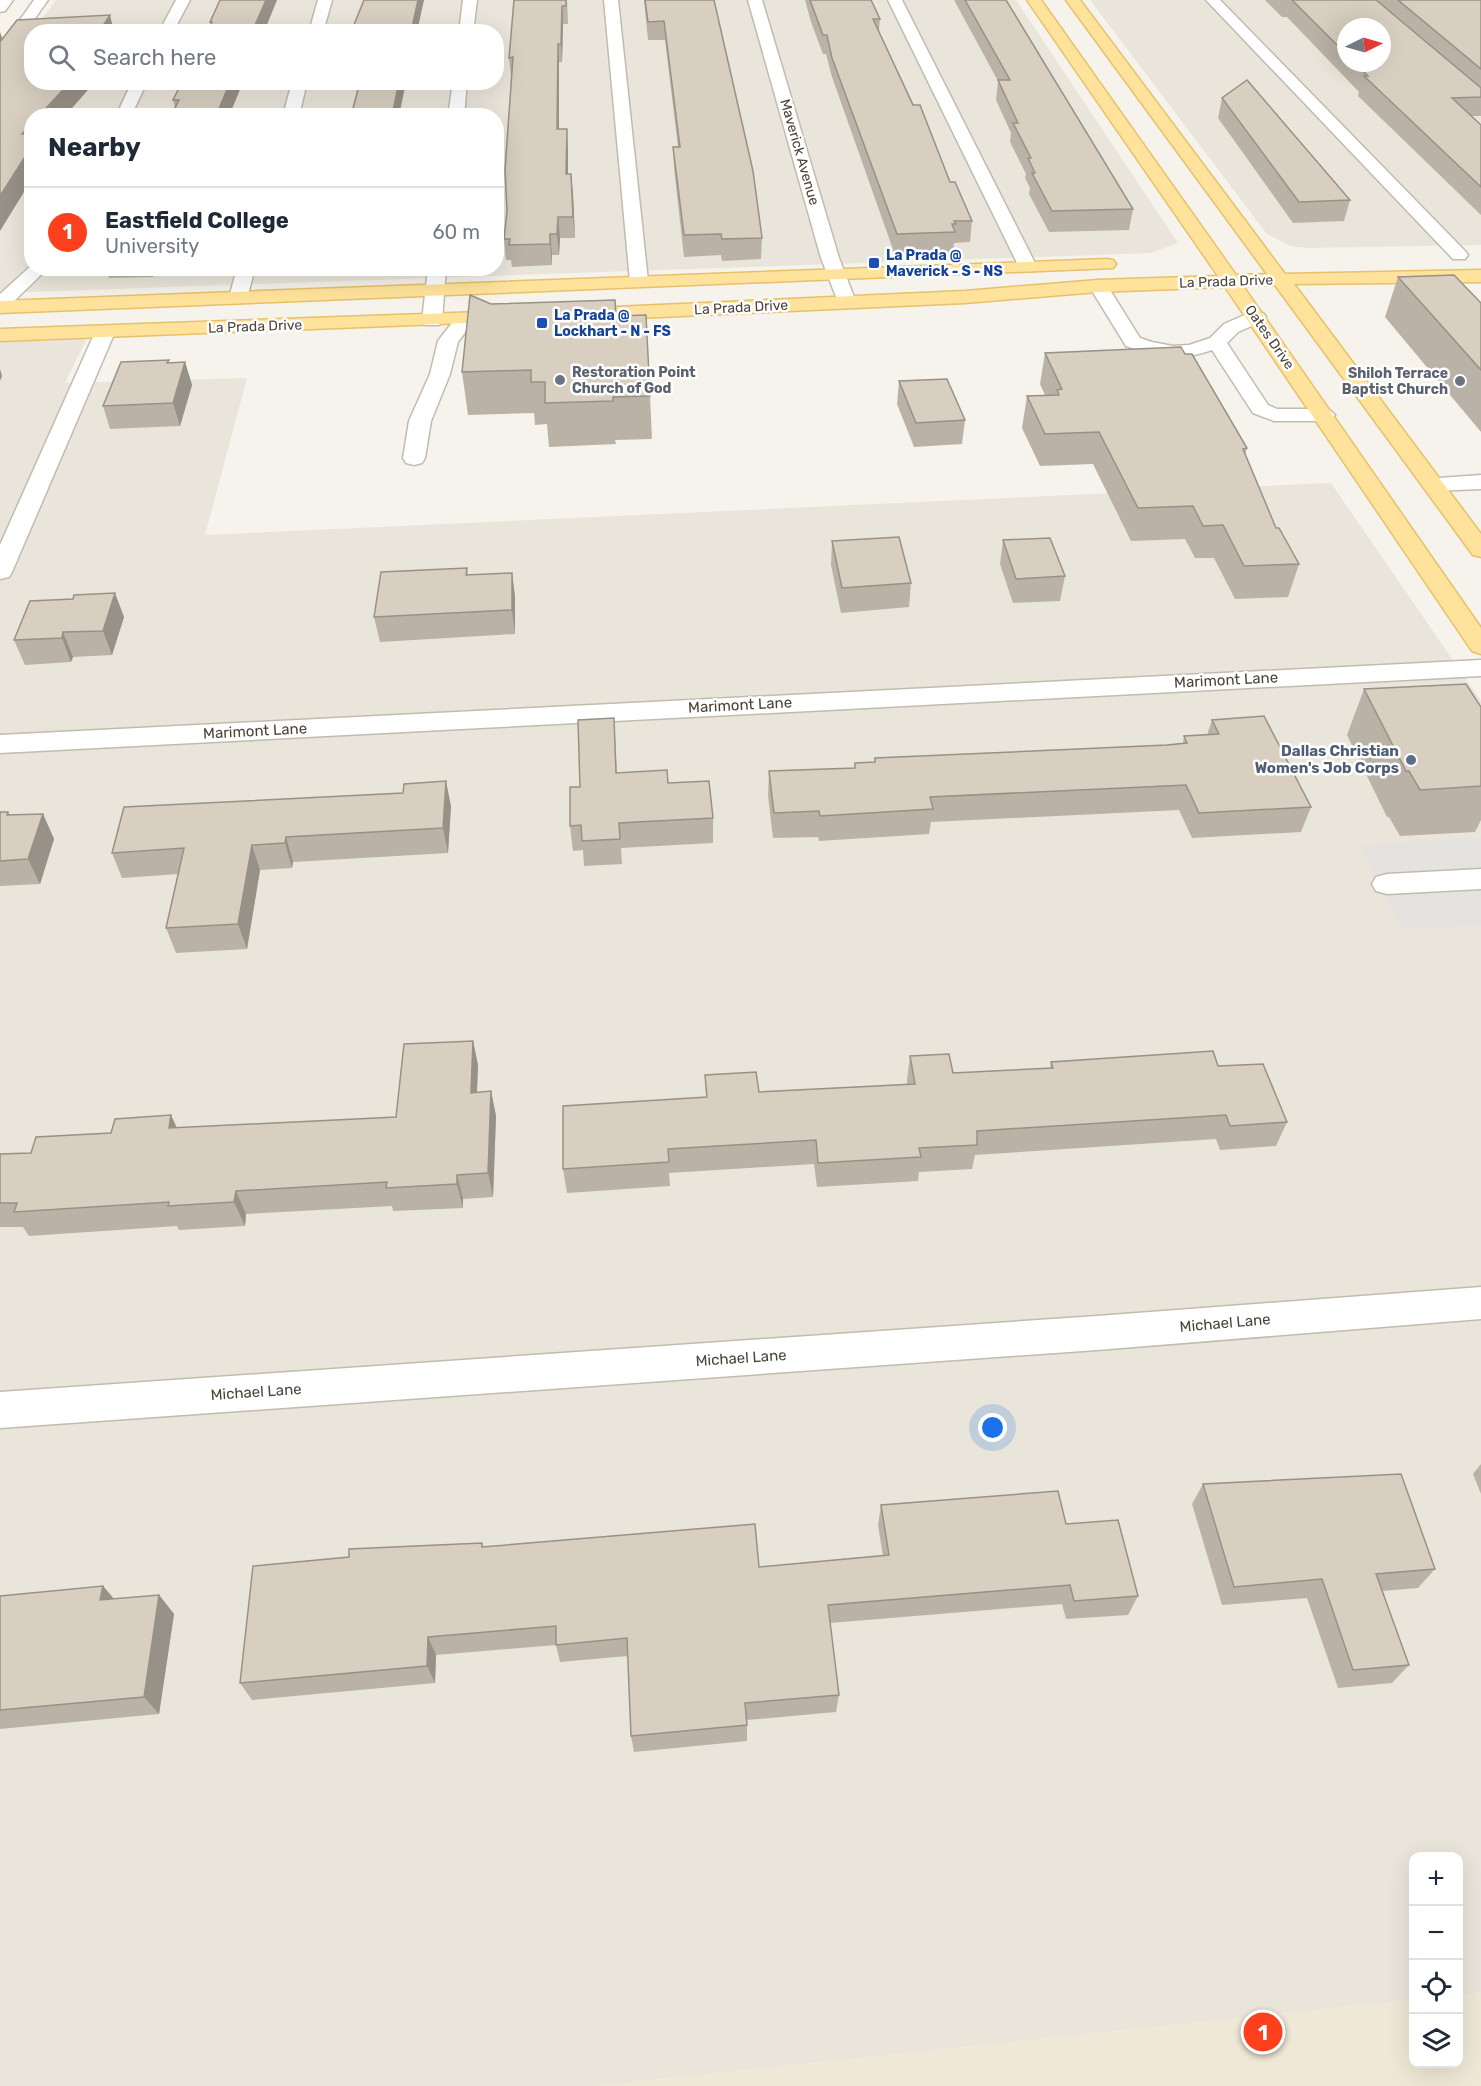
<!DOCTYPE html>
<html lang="en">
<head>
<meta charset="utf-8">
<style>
	body { margin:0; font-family:Rubik,sans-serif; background:#f6f6f7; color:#1f2937 }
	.controls { position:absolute; right:18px; bottom:18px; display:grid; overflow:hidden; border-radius:12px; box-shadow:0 6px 24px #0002 }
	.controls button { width:54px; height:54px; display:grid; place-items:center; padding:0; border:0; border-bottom:2px solid #e0e1e3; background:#fff; color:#1f2937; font:30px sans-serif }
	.compass { position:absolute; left:1337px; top:18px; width:54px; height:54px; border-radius:50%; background:#fff; box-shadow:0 6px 24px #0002; rotate:85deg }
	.you { position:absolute; left:993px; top:1428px; width:21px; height:21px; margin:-15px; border:4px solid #fff; border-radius:50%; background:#1a73e8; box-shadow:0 0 0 9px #1a73e833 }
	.badge { display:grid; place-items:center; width:39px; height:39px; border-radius:50%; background:#fc3f1d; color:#fff; font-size:20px; font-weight:700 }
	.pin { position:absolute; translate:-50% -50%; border:3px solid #fff; box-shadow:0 2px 6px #0006 }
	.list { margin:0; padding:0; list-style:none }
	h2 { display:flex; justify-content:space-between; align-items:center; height:78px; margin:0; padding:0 24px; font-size:26px }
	h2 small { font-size:20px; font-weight:400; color:#747a83 }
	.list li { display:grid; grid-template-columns:39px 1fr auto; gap:18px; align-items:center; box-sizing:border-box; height:90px; padding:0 24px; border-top:2px solid #e0e1e3 }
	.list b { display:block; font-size:22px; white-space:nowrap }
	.list p { margin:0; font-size:20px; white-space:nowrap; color:#747a83 }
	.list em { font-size:20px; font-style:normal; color:#747a83 }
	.icon { flex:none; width:33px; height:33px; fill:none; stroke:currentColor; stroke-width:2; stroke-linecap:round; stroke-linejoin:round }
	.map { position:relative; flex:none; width:1481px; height:2086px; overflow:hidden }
	.search { position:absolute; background:#fff; box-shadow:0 6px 24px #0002; left:24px; top:24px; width:480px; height:66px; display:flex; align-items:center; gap:15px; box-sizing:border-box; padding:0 21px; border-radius:24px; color:#747a83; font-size:22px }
	.panel { position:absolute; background:#fff; box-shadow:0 6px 24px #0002; left:24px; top:108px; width:480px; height:168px; border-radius:24px }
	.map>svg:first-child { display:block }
	.residential { fill:#eae5da; fill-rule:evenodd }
	.education { fill:#efe8d6 }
	.parking { fill:#e5e3e0 }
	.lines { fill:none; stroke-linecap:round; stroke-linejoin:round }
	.minor-casing { stroke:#c2bbae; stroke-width:3 }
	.major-casing { stroke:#e6c16a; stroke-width:3 }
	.minor { fill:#fff; fill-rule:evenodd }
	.major { fill:#ffe39c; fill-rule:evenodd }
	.wall { fill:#bab2a6; fill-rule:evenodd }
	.shaded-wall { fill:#979187 }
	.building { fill:#d8cfc1; stroke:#979187; stroke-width:1.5 }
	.transit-dot { fill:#1a4fb4; stroke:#fff; stroke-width:2 }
	.worship-dot { fill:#6b7280; stroke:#fff; stroke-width:2 }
	.service-dot { fill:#5c6f8a; stroke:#fff; stroke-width:2 }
	.labels { text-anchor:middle; stroke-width:5; stroke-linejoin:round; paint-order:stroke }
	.far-street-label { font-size:14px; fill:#4b4439; stroke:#fff }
	.far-transit-label { font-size:14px; font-weight:bold; fill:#164399; stroke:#fff; text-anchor:start }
	.far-worship-label { font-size:14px; font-weight:bold; fill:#5b616d; stroke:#fff; text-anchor:start }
	.street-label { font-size:15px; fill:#4b4439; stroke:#fff }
	.service-label { font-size:15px; font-weight:bold; fill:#4e5e75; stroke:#fff; text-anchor:end }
</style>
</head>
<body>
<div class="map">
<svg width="1481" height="2086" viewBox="0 0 1481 2086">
	<rect width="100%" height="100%" fill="#f6f3ec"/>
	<g class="residential">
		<path d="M56 0H1016L1178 243 1151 253 0 293V77L32 82H496V32L33 31ZM32 116H496V268H32Z"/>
		<path d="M1090 0H1481V245L1308 248 1291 246 1267 234ZM1346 27H1382V63H1346Z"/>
		<path d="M87 338 65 383 247 378 205 535 1331 483 1481 701V1993L1459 1996 1458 1856H1414L1413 2000 596 2086H0V341Z"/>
	</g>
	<path class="education" d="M1481 1993V2086H596L1413 2000 1414 2064H1458L1459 1996Z"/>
	<path class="parking" d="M1481 838V925L1401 929 1359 845Z"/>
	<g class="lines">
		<defs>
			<g id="minor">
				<path d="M0 0H13L5 11 0 12Z"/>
				<path d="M34 0H48L5 61 0 62V48Z"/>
				<path d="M176 0H190L173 32H159Z"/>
				<path d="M318 0H332L323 32H309Z"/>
				<path d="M463 0H477L473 32H459Z"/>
				<path d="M604 0H618L648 281 646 285H632L630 281Z"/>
				<path d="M748 0H762L839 258 856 302 854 306H840L838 302 821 258Z"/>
				<path d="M888 0H902L1037 267 1034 271H1022L1019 267Z"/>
				<path d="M1206 0H1220L1465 251 1468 255 1465 259H1453Z"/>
				<path d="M132 82H147L131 116H116Z"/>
				<path d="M292 82H307L299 116H283Z"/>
				<path d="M453 82H467L464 116H448Z"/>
				<path d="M32 265V268H48L7 308 0 310V294Z"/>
				<path d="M237 268H255L247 298 245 302H231L229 298Z"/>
				<path d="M428 268H446L442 321 439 325H425L422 321Z"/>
				<path d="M1098 280 1105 282 1140 338 1152 342 1173 346 1189 345 1210 338 1224 324 1249 313H1263L1266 317 1263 321 1238 332 1227 343 1268 405 1277 409H1324L1331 411 1335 415 1331 419 1324 421H1274L1253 413 1212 350C1182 361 1156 357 1126 346L1089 286 1091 282Z"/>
				<path d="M465 313 472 315 475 319 458 342 450 374 431 421 425 458 422 463 414 465 406 463 403 458 409 421 430 374 438 341 458 315Z"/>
				<path d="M105 326 112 328 115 332 12 572 9 577 0 579V545L95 332 98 328Z"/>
				<path d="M1481 475V489L1433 491 1425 489 1422 484 1425 479Z"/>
				<path d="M1481 660V676L0 753V735Z"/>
				<path d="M1481 869V889L1387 894 1376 891 1372 884 1376 877 1387 874Z"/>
				<path d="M1481 1287V1319L1097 1350 0 1428V1392L1097 1316Z"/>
			</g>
			<g id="major">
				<path d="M1027 0H1041L1236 275 1267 274 1066 0H1080L1285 274 1481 270V282L1294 284 1481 534V557L1473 555 1275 285 1243 286 1481 628V654L1472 651 1225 287 1098 292 965 303 571 321 564 319 561 315 564 311 571 309 965 291 1098 280 1218 276Z"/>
				<path d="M1107 259 1113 260 1116 264 1113 268 0 313V301Z"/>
				<path d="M511 311 518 313 521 317 518 321 0 341V329Z"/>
			</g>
		</defs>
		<use href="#minor" class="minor-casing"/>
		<use href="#major" class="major-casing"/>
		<use href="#minor" class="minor"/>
		<use href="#major" class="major"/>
	</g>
	<g class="wall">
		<path d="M514 0H567L568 24H563L562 62H559V129L568 149V174L573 194 575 238H560L559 255H552V265L512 267 511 260H506L504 239 507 211 512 76H511L509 58Z"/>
		<path d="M644 0H714L762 238 761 259 722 261 721 255 684 257 674 168 673 147H678L665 40H648Z"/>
		<path d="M805 0H871L880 19 879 31 950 182 972 221 970 242 954 243 953 254 895 255 832 77 826 54H823L811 22Z"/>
		<path d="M954 0H1006L1133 209 1129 230 1049 232 1029 194 1030 188 1025 178 1026 174 1010 142 1011 133 996 100 998 81Z"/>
		<path d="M1265 0H1481V116H1472L1481 125V215L1358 96 1359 92 1287 17H1282ZM1346 27 1382 63H1346Z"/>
		<path d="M182 82H243L229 116H171L175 108 173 100Z"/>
		<path d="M1222 98 1350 200 1344 221 1293 223 1218 118Z"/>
		<path d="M106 268H157L153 277 109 278Z"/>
		<path d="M322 268H364L363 271 323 272Z"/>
		<path d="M1398 277 1481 303V432L1385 317Z"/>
		<path d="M491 304 616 316 650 396 652 439 615 440 616 444 549 447 547 424 535 425 534 413 468 415 462 372Z"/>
		<path d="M1045 353 1247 448 1245 455 1276 528 1299 564 1288 597 1235 599 1214 558H1195L1185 539 1131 541 1093 464 1040 466 1022 428 1027 396 1045 395 1040 384Z"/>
		<path d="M185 362 192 385 180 426 110 429 103 406Z"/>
		<path d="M899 381 965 420 962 444 914 447 897 404Z"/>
		<path d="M1003 540 1065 576 1060 601 1013 603 1000 564Z"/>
		<path d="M832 541 911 583 909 607 841 613 831 565Z"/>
		<path d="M467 568 468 575 512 573 515 597V634L380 642 374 617Z"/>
		<path d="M124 617 112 655 73 657 71 662 25 665 14 640Z"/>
		<path d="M1364 689 1481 707V820L1475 832 1400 836 1389 817H1387L1347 735Z"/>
		<path d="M614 718 617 773 668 783 713 818V843L621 848 622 864 584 866 583 850 573 851 570 826 580 787Z"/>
		<path d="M1212 720 1311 807 1301 832 1192 838 1179 810 931 822 929 834 819 841 818 837 773 838 768 796 769 771 855 768V763L874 762 875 758 1167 745 1183 743 1184 736 1207 735Z"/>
		<path d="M451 806 448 853 293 862 292 868 260 870 247 949 176 953 166 928 178 874 122 878 112 853Z"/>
		<path d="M0 812H8L10 815 43 814 54 839 40 884 0 886Z"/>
		<path d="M473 1041 478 1065 477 1092 491 1091 496 1116 493 1197 463 1199V1208L393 1211 392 1206 246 1214 245 1226 179 1230 177 1226 29 1236 23 1227H0V1154L31 1153 111 1133 177 1128 396 1117Z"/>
		<path d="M910 1056 953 1073 1050 1068 1051 1062 1218 1066 1287 1122 1276 1146 1220 1150 1216 1139 975 1155 972 1169 919 1172 918 1181 817 1187 814 1164 669 1173 670 1186 567 1193 563 1169 706 1097 705 1075 759 1092 907 1085V1080Z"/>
		<path d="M1481 1464V1494L1473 1474Z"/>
		<path d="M1203 1484 1435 1569 1418 1588 1382 1591 1409 1665 1392 1683 1338 1688 1307 1598 1222 1605 1192 1504Z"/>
		<path d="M881 1505 1066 1524 1138 1596 1128 1615 1066 1619 1062 1604 830 1623 839 1695 836 1712 747 1720V1741L634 1752 631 1736 628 1656 560 1662 556 1645 436 1655 435 1683 252 1700 240 1683 349 1557 482 1543 483 1547 759 1567 883 1556 878 1525Z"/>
		<path d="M103 1586 114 1599 159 1595 174 1614 159 1714 0 1729V1596Z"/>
	</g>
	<g class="shaded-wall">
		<path d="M266 0H277L264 32H252Z"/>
		<path d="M418 0H424L417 32H411Z"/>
		<path d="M562 6 563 24 562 62 561 44Z"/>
		<path d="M110 15 114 32H99Z"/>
		<path d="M0 32 3 40 0 45Z"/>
		<path d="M558 44 559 62V149L557 129Z"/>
		<path d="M70 82H95L65 116H39Z"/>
		<path d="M230 82H243L229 116H216Z"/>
		<path d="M399 82H406L399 116H392Z"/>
		<path d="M32 123V179L0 231V196L22 134Z"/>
		<path d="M567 129 568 149V195L566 174Z"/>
		<path d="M571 174 573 194 575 238 573 217Z"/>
		<path d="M558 217 560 238 559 255 557 234Z"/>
		<path d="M550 234 552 255V265L550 244Z"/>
		<path d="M150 268H157L153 277Z"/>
		<path d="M185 362 192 385 180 426 173 403Z"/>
		<path d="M0 369 2 376 0 381Z"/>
		<path d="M512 573 515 597V634L512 610Z"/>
		<path d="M115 593 124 617 112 655 103 631Z"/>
		<path d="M63 632 73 657 71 662 62 638Z"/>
		<path d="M446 781 451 806 448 853 443 828Z"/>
		<path d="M43 814 54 839 40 884 28 859Z"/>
		<path d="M286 837 293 862 292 868 285 843Z"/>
		<path d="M252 845 260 870 247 949 238 924Z"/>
		<path d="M473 1041 478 1065 476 1117 471 1093Z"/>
		<path d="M491 1091 496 1116 493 1197 488 1173Z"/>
		<path d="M171 1115 182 1139 169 1128Z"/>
		<path d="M457 1175 463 1199V1208L457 1184Z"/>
		<path d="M236 1191 246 1214 245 1226 234 1202Z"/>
		<path d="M103 1586 119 1605 100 1600Z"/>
		<path d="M159 1595 174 1614 159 1714 144 1697Z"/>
		<path d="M428 1637 436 1655 435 1683 427 1666Z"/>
	</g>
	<g class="building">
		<path d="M220 0H266L252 32H207L212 22H210Z"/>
		<path d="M364 0H418L411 32H351Z"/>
		<path d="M514 0H566V6H562L561 44H558L557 129H567L566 174H571L573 217H558L557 234H550V244L509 245 510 239H504L507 211 505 170 513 57 509 58Z"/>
		<path d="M645 0H714L753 171 762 238 722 239 721 234 684 235 673 147H680L664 21 648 22Z"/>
		<path d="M810 0H871L880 19H873L913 105H920L950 182H955L972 221H954L956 224H952L955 232 897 234 832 58 827 35H823Z"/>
		<path d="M965 0H1006L1133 209 1052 211 1032 173H1035L1028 158H1031L1013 123H1018L998 80H1010Z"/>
		<path d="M1292 0H1376L1481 88V97L1452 98 1481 125V187L1364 76H1368L1355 63H1382V27H1346V54Z"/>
		<path d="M1398 0H1481V69Z"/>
		<path d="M110 15 99 32H32V82H70L39 116H32V123L22 134H32V146L0 196V42L17 20Z"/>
		<path d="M1247 80 1350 200 1299 202 1222 98Z"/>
		<path d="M182 82H230L216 116H171L179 100H173Z"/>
		<path d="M360 82H399L392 116H351Z"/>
		<path d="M1454 275 1481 303V370L1398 277Z"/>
		<path d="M470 295 491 304 615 300 616 316 646 315 650 396 613 397V401L545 403V382H531V370L462 372Z"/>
		<path d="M1181 347 1185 354H1192L1247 448 1243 449 1276 528H1279L1299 564 1244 566 1223 525 1203 526 1193 506 1138 508 1099 432 1045 434 1027 396 1059 395 1057 390 1062 389 1045 353Z"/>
		<path d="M169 360 167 363 185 362 173 403 103 406 121 362Z"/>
		<path d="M947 379 965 420 916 423 899 381Z"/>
		<path d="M899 537 911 583 842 588 832 541Z"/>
		<path d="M1050 538 1065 576 1016 579 1003 540Z"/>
		<path d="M467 568 466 575 512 573V610L374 617 381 572Z"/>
		<path d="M115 593 103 631 63 632 62 638 14 640 30 601 73 599 74 595Z"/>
		<path d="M1466 684 1481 707V786L1420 790 1409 771H1406L1364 689Z"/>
		<path d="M1264 716 1311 807 1199 813 1186 785 930 797 933 809 820 816 819 811 774 813 769 771 855 768V763L875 762V758L1167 745 1187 743 1184 736 1219 734 1212 720Z"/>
		<path d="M614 718 616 773 667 770 668 783 709 781 713 818 619 823 620 839 582 841 581 825 570 826V787H580L578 720Z"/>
		<path d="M446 781 443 828 286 837 285 843 252 845 238 924 166 928 184 848 112 853 124 807 403 793 404 784Z"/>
		<path d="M0 812H8L7 815 43 814 28 859 0 861Z"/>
		<path d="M473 1041 471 1093 491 1091 488 1173 457 1175V1184L386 1188 387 1182 236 1191 234 1202 168 1206 169 1202 14 1212 17 1203H0V1154L31 1153 36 1137 111 1133 115 1119 171 1115 169 1128 396 1117 404 1044Z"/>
		<path d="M1213 1051 1218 1066 1263 1064 1287 1122 1230 1126 1226 1115 977 1131V1145L919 1148 921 1157 818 1163 816 1140 668 1149 669 1162 563 1169V1106L707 1097 705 1075 756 1072 759 1092 915 1084 910 1056 949 1054 953 1073 1053 1068 1051 1062Z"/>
		<path d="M1401 1474 1435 1569 1376 1574 1409 1665 1353 1670 1322 1579 1234 1587 1203 1484Z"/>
		<path d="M1058 1491 1066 1524 1118 1520 1138 1596 1074 1601 1070 1585 828 1605 839 1695 745 1703 747 1725 631 1736 627 1638 556 1645V1626L428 1637 427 1666 240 1683 253 1566 349 1557V1549L482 1543V1547L755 1524 759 1567 889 1555 881 1505Z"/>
		<path d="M103 1586 100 1600 159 1595 144 1697 0 1710V1596Z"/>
	</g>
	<g class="transit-dot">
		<rect x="868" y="257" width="12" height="12" rx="3"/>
		<rect x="536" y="317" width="12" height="12" rx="3"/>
	</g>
	<g class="worship-dot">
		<circle cx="560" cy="380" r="6"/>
		<circle cx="1460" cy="381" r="6"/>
	</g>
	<circle class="service-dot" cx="1411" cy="760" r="6"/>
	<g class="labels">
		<g class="far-street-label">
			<text transform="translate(800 152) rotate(74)" y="5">Maverick Avenue</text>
			<text transform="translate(1226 281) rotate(-2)" y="5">La Prada Drive</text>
			<text transform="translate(741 307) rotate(-3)" y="5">La Prada Drive</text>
			<text transform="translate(255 326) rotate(-2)" y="5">La Prada Drive</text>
			<text transform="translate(1270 337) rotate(55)" y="5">Oates Drive</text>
		</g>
		<g class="far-transit-label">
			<text x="886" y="260">La Prada @<tspan x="886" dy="16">Maverick - S - NS</tspan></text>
			<text x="554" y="320">La Prada @<tspan x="554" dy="16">Lockhart - N - FS</tspan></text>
		</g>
		<g class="far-worship-label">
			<text x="572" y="377">Restoration Point<tspan x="572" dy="16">Church of God</tspan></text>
			<text x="1448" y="378" text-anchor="end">Shiloh Terrace<tspan x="1448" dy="16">Baptist Church</tspan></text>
		</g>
		<g class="street-label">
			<text transform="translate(1226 680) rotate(-3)" y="5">Marimont Lane</text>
			<text transform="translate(740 705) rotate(-3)" y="5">Marimont Lane</text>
			<text transform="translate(255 731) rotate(-3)" y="5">Marimont Lane</text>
			<text transform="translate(1225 1323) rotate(-5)" y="5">Michael Lane</text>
			<text transform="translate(741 1358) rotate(-4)" y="5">Michael Lane</text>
			<text transform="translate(256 1392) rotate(-4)" y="5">Michael Lane</text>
		</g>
		<g class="service-label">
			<text x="1399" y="756">Dallas Christian<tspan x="1399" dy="17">Women's Job Corps</tspan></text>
		</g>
	</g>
</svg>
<div class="controls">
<button>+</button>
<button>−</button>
<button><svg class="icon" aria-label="locate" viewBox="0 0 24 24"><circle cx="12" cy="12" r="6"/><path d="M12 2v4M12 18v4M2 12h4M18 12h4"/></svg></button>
<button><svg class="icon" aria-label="layers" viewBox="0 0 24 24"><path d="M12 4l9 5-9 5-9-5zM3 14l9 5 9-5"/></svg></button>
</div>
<svg class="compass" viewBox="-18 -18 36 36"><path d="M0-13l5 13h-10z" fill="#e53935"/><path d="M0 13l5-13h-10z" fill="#747a83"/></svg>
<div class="you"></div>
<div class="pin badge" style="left:1263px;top:2032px">1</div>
<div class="search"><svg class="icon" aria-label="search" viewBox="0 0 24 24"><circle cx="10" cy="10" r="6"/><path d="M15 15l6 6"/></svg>Search here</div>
<section class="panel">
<h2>Nearby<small></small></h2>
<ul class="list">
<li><span class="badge">1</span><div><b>Eastfield College</b><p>University</p></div><em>60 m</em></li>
</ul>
</section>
</div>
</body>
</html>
